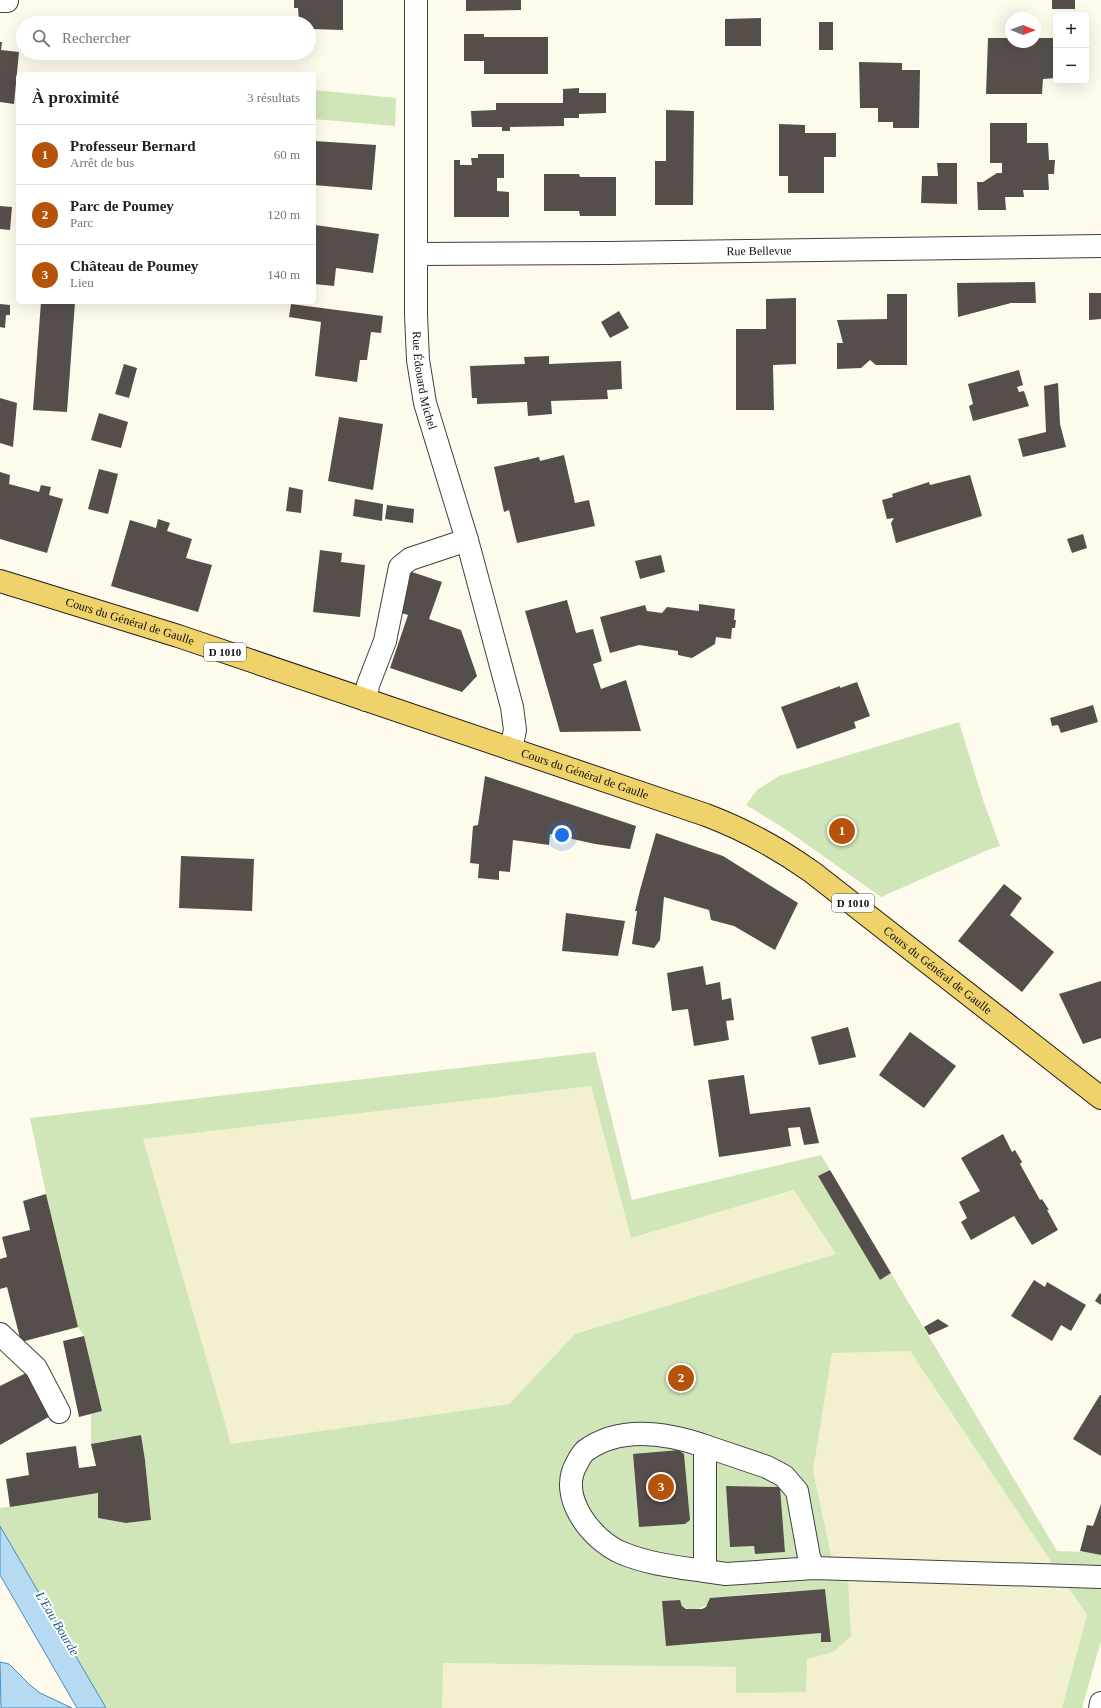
<!DOCTYPE html>
<html lang="fr">
<head>
<meta charset="utf-8">
<style>
	body { margin:0; font-family:"Times New Roman",serif; background:#f6f6f6; color:#222 }
	.controls { position:absolute; right:12px; top:12px; display:grid; overflow:hidden; border-radius:6px; box-shadow:0 4px 16px #0002 }
	.controls button { width:36px; height:36px; display:grid; place-items:center; padding:0; border:0; border-bottom:1px solid #e0e0e0; background:#fff; color:#222; font:20px sans-serif }
	.compass { position:absolute; left:1005px; top:12px; width:36px; height:36px; border-radius:50%; background:#fff; box-shadow:0 4px 16px #0002; rotate:91deg }
	.you { position:absolute; left:562px; top:835px; width:14px; height:14px; margin:-10px; border:3px solid #fff; border-radius:50%; background:#1a73e8; box-shadow:0 0 0 6px #1a73e833 }
	.badge { display:grid; place-items:center; width:26px; height:26px; border-radius:50%; background:#b45309; color:#fff; font-size:13px; font-weight:700 }
	.pin { position:absolute; translate:-50% -50%; border:2px solid #fff; box-shadow:0 1px 4px #0006 }
	.list { margin:0; padding:0; list-style:none }
	h2 { display:flex; justify-content:space-between; align-items:center; height:52px; margin:0; padding:0 16px; font-size:17px }
	h2 small { font-size:13px; font-weight:400; color:#767676 }
	.list li { display:grid; grid-template-columns:26px 1fr auto; gap:12px; align-items:center; box-sizing:border-box; height:60px; padding:0 16px; border-top:1px solid #e0e0e0 }
	.list b { display:block; font-size:15px; white-space:nowrap }
	.list p { margin:0; font-size:13px; white-space:nowrap; color:#767676 }
	.list em { font-size:13px; font-style:normal; color:#767676 }
	.icon { flex:none; width:22px; height:22px; fill:none; stroke:currentColor; stroke-width:2; stroke-linecap:round; stroke-linejoin:round }
	.map { position:relative; flex:none; width:1101px; height:1708px; overflow:hidden }
	.search { position:absolute; background:#fff; box-shadow:0 4px 16px #0002; left:16px; top:16px; width:300px; height:44px; display:flex; align-items:center; gap:10px; box-sizing:border-box; padding:0 14px; border-radius:22px; color:#767676; font-size:15px }
	.panel { position:absolute; background:#fff; box-shadow:0 4px 16px #0002; left:16px; top:72px; width:300px; height:232px; border-radius:6px }
	.map>svg:first-child { display:block }
	.farmland { fill:#f2f0cf }
	.green { fill:#d0e6b9; fill-rule:evenodd }
	.water { fill:#b5daf2; stroke:#408ec5 }
	.building { fill:#554e4a }
	.lines { fill:none; stroke-linecap:round; stroke-linejoin:round }
	.minor-casing { stroke:#404040; stroke-width:24 }
	.major-casing { stroke:#1e1e1e; stroke-width:24 }
	.minor { stroke:#fff; stroke-width:22 }
	.major { stroke:#f0d26b; stroke-width:22 }
	.labels { text-anchor:middle; stroke-width:4; stroke-linejoin:round; paint-order:stroke }
	.shield { fill:#fff; stroke:#565656; stroke-width:1 }
	.shield-label { font-size:11px; font-weight:bold; fill:#0d0d0d }
	.street-label { font-size:12px; fill:#0d0d0d; stroke:#fff }
	.water-label { font-size:13px; font-style:italic; fill:#1e6096; stroke:#fff }
</style>
</head>
<body>
<div class="map">
<svg width="1101" height="1708" viewBox="0 0 1101 1708">
	<rect width="100%" height="100%" fill="#fefbed"/>
	<g class="farmland">
		<path d="M591 1086 631 1238 795 1190 837 1254 575 1334 509 1404 231 1445 142 1139Z"/>
		<path d="M911 1351 1087 1615 1062 1708H442V1663L736 1667 807 1659 833 1652 832 1559 813 1471 832 1352Z"/>
	</g>
	<g class="green">
		<path d="M314 90 396 98 395 126 314 119Z"/>
		<path d="M959 722 983 800 1000 846 990 849 881 897 785 829 746 805 757 790 779 776Z"/>
		<path d="M595 1052 632 1200 821 1155 830 1170 819 1176 880 1280 891 1273 1057 1551 1084 1552 1101 1555V1641L1082 1708H1062L1087 1615 910 1351 832 1353 813 1471 832 1559 847 1563 851 1636 833 1652 807 1659 806 1692 736 1693V1667L443 1663 442 1708H106L0 1526V1508L98 1493V1518L126 1523 151 1520 145 1460 141 1435 91 1444V1414L102 1411 84 1336 78 1327 46 1194 30 1118ZM591 1086 631 1238 794 1190 836 1254 575 1334 509 1404 231 1444 143 1139ZM679 1450 684 1454 690 1519 685 1524 639 1527 633 1455ZM726 1486 780 1487 785 1552 755 1554 754 1546H730ZM825 1589 831 1642H821V1633L729 1640 662 1601 680 1600C682 1605 684 1609 690 1609 707 1610 711 1600 727 1597 759 1592 792 1592 825 1589Z"/>
	</g>
	<g class="water">
		<path d="M0 1526 106 1708H77L0 1575Z"/>
		<path d="M0 1662 9 1664 29 1684 40 1693 72 1708H1Z"/>
	</g>
	<g class="building">
		<path d="M294 0H343V30L309 29V23H299L298 8H294Z"/>
		<path d="M466 0H521V10L466 11Z"/>
		<rect x="1052" y="0" width="23" height="9"/>
		<path d="M761 18V46H725V19Z"/>
		<rect x="819" y="22" width="14" height="28"/>
		<path d="M464 34H484V37H548V74H484V61H464Z"/>
		<path d="M988 38H1011V42H1035V38H1056V78L1043 79 1042 94H986Z"/>
		<path d="M0 42H2L1 50 19 52 14 104 0 102Z"/>
		<path d="M859 62 902 63V70H920L919 128H893V122H878V108H860Z"/>
		<path d="M579 88V93H606V113L579 114V118H564V126L510 127V131H502V127H472L471 111 496 110V103H563V89Z"/>
		<path d="M666 110 694 111 693 205H655V161H666Z"/>
		<path d="M990 123H1027V143H1048L1049 160H1055L1054 174H1048L1049 190H1023L1024 197H1005L1006 210H978L977 182H983L997 173H1002V163H990Z"/>
		<path d="M779 124 805 125V133H836V157H824V193H788V176H779Z"/>
		<path d="M314 141 376 145 372 190 314 185Z"/>
		<path d="M478 154H504V178H497V191L509 192V217H454V160H460V165H472L471 158H478Z"/>
		<path d="M937 163H957V204L921 203 922 176H938Z"/>
		<path d="M544 174H579L580 177H616V216H580L579 211H544Z"/>
		<path d="M0 206 12 207 10 230 0 229Z"/>
		<path d="M315 225 379 234 373 273 336 268 334 286 314 284Z"/>
		<path d="M1035 282 1036 303H1011L958 317 957 283Z"/>
		<path d="M1089 293H1101V319L1089 320Z"/>
		<path d="M887 294H907V365H876L870 360 861 368 837 369V343H843L837 320 887 319Z"/>
		<path d="M796 298V364L773 365 774 410H736V329H766V299Z"/>
		<path d="M41 302H75L67 412 33 410Z"/>
		<path d="M0 304 10 305V315H6L5 328 0 327Z"/>
		<path d="M291 304 383 316 381 333 371 332 367 360H360L357 382 315 376 321 322 289 317Z"/>
		<path d="M619 311 629 328 610 338 601 322Z"/>
		<path d="M549 356V364L621 361 622 389 607 390 608 399 551 401 552 414 528 416 527 402 477 404V398H472L470 366 525 364 524 357Z"/>
		<path d="M124 364 137 368 129 398 115 394Z"/>
		<path d="M1019 370 1023 385 1017 387 1019 392 1024 391 1029 406 973 421 969 406 973 404 968 384Z"/>
		<path d="M1058 383 1060 424 1066 447 1023 457 1018 439 1046 432 1044 386Z"/>
		<path d="M0 398 17 403 13 447 0 443Z"/>
		<path d="M99 413 128 422 121 448 91 440Z"/>
		<path d="M339 417 383 424 373 490 328 481Z"/>
		<path d="M564 455 575 503 589 500 595 526 517 543 509 510 504 512 494 467 539 457 540 461Z"/>
		<path d="M99 469 118 474 108 514 88 509Z"/>
		<path d="M0 472 10 475 9 484 39 492 41 485 51 487 49 495 63 499 47 553 0 539Z"/>
		<path d="M970 475 982 516 896 543 891 523 894 518 887 519 882 500 893 497 892 494 929 482 930 485Z"/>
		<path d="M289 487 303 490 301 513 286 511Z"/>
		<path d="M355 499 383 504 382 521 353 516Z"/>
		<path d="M387 505 414 509 413 523 385 519Z"/>
		<path d="M158 519 170 523 167 531 192 539 186 558 212 565 198 612 111 586 130 520 156 528Z"/>
		<path d="M1083 534 1087 548 1072 553 1067 539Z"/>
		<path d="M320 550 342 553 341 562 365 565 360 617 313 612Z"/>
		<path d="M661 555 665 572 640 579 635 561Z"/>
		<path d="M409 571 442 582 429 619 461 630 477 676 462 692 390 668 408 615 395 611Z"/>
		<path d="M567 600 576 633 593 629 602 661 593 664 601 689 626 680 641 731 560 732 525 611Z"/>
		<path d="M699 604 735 609 734 620H736L735 628H732L731 639 716 637 715 644 692 658 678 655V651L639 645 610 653 600 617 645 605 647 611 662 613 667 607 699 611Z"/>
		<path d="M857 682 870 716 854 722 856 728 797 749 781 707 840 686V688Z"/>
		<path d="M1093 705 1098 722 1061 733 1058 725 1052 726 1050 718Z"/>
		<path d="M485 776 636 826 630 849 595 844 550 834 549 845 513 840 510 872 499 871V880L478 878 479 864 470 863 473 826 478 825Z"/>
		<path d="M656 833 723 856 798 903 775 950 734 926 711 920 709 910 664 897 660 940 654 948 632 944 637 911H635L640 890Z"/>
		<path d="M181 856 254 859 252 911 179 908Z"/>
		<path d="M1004 884 1022 898 1010 915 1054 952 1022 992 958 941Z"/>
		<path d="M566 913 625 921 618 956 562 951Z"/>
		<path d="M703 966 706 985 720 982 722 1000 731 998 734 1020 726 1021 729 1040 694 1046 688 1009 672 1011 667 973Z"/>
		<path d="M1101 981V1038L1083 1044 1059 994Z"/>
		<path d="M848 1027 856 1057 819 1065 811 1037Z"/>
		<path d="M910 1032 956 1066 924 1108 879 1075Z"/>
		<path d="M744 1075 750 1114 810 1107 819 1143 804 1145 800 1127 788 1128 791 1146 719 1157 708 1080Z"/>
		<path d="M1003 1134 1012 1152 1015 1150 1022 1162 1020 1164 1040 1200 1042 1199 1049 1210H1047L1058 1230 1032 1245 1014 1216 971 1240 961 1222 967 1218 959 1202 980 1191 961 1158Z"/>
		<path d="M830 1170 891 1273 880 1280 818 1176Z"/>
		<path d="M46 1194 78 1327 21 1342 7 1287 0 1289V1259L7 1257 2 1237 30 1230 23 1201Z"/>
		<path d="M1034 1280 1045 1287 1047 1282 1086 1305 1071 1331 1061 1325 1052 1341 1011 1316Z"/>
		<path d="M1100 1293 1101 1294V1305L1095 1301Z"/>
		<path d="M938 1319 949 1326 929 1335 924 1327Z"/>
		<path d="M84 1336 102 1411 79 1417 63 1341Z"/>
		<path d="M30 1371 52 1415 0 1445V1386Z"/>
		<path d="M1100 1395H1101V1456L1073 1439Z"/>
		<path d="M141 1435 145 1460 151 1520 126 1523 98 1518V1493L10 1507 6 1479 29 1475 26 1453 76 1446 79 1468 94 1466H96L91 1444Z"/>
		<path d="M679 1450 684 1454 690 1520 685 1524 639 1527 633 1454Z"/>
		<path d="M726 1486 780 1487 785 1552 755 1554 754 1546 730 1547Z"/>
		<path d="M1101 1504V1555L1080 1551 1087 1525 1093 1526Z"/>
		<path d="M825 1589 831 1642H821V1633L666 1646 662 1601 680 1600 682 1606 686 1609H702L706 1607 710 1598Z"/>
	</g>
	<g class="lines">
		<defs>
			<g id="minor">
				<path id="s1" d="M416 0V315L418 360 425 403 467 540 512 707 515 730 511 749"/>
				<path d="M0 1H7"/>
				<path id="s2" d="M417 254 609 253 1101 246"/>
				<path d="M366 700 368 685 385 641 400 567 410 559 467 540"/>
				<path d="M0 1334 36 1368 59 1412"/>
				<path d="M814 1568 809 1557 797 1491 784 1476 767 1467 705 1446V1571L726 1574 814 1568 1101 1577"/>
				<path d="M705 1571C677 1567 648 1564 622 1553 591 1540 557 1496 577 1463 579 1459 582 1454 585 1451 620 1425 667 1433 705 1446"/>
				<path d="M1100 1708 1101 1703"/>
			</g>
			<g id="major">
				<path id="s3" d="M0 581 178 636 706 815C746 830 778 848 812 872L1101 1098"/>
			</g>
		</defs>
		<use href="#minor" class="minor-casing"/>
		<use href="#major" class="major-casing"/>
		<use href="#minor" class="minor"/>
		<use href="#major" class="major"/>
	</g>
	<g class="labels">
		<g class="shield">
			<rect x="204" y="643" width="42" height="18" rx="3"/>
			<rect x="832" y="894" width="42" height="18" rx="3"/>
		</g>
		<g class="shield-label">
			<text x="225" y="656">D 1010</text>
			<text x="853" y="907">D 1010</text>
		</g>
		<g class="street-label">
			<text dy="4" stroke="none"><textPath href="#s2" startOffset="342">Rue Bellevue</textPath></text>
			<text dy="4" stroke="none"><textPath href="#s1" startOffset="381">Rue Édouard Michel</textPath></text>
			<text dy="4" stroke="none"><textPath href="#s3" startOffset="136">Cours du Général de Gaulle</textPath></text>
			<text dy="4" stroke="none"><textPath href="#s3" startOffset="616">Cours du Général de Gaulle</textPath></text>
			<text dy="4" stroke="none"><textPath href="#s3" startOffset="1024">Cours du Général de Gaulle</textPath></text>
		</g>
		<g class="water-label">
			<text transform="translate(58 1623) rotate(59)" y="5">L'Eau Bourde</text>
		</g>
	</g>
</svg>
<div class="controls">
<button>+</button>
<button>−</button>
</div>
<svg class="compass" viewBox="-18 -18 36 36"><path d="M0-13l5 13h-10z" fill="#e53935"/><path d="M0 13l5-13h-10z" fill="#767676"/></svg>
<div class="you"></div>
<div class="pin badge" style="left:842px;top:831px">1</div>
<div class="pin badge" style="left:681px;top:1378px">2</div>
<div class="pin badge" style="left:661px;top:1487px">3</div>
<div class="search"><svg class="icon" aria-label="search" viewBox="0 0 24 24"><circle cx="10" cy="10" r="6"/><path d="M15 15l6 6"/></svg>Rechercher</div>
<section class="panel">
<h2>À proximité<small>3 résultats</small></h2>
<ul class="list">
<li><span class="badge">1</span><div><b>Professeur Bernard</b><p>Arrêt de bus</p></div><em>60 m</em></li>
<li><span class="badge">2</span><div><b>Parc de Poumey</b><p>Parc</p></div><em>120 m</em></li>
<li><span class="badge">3</span><div><b>Château de Poumey</b><p>Lieu</p></div><em>140 m</em></li>
</ul>
</section>
</div>
</body>
</html>
